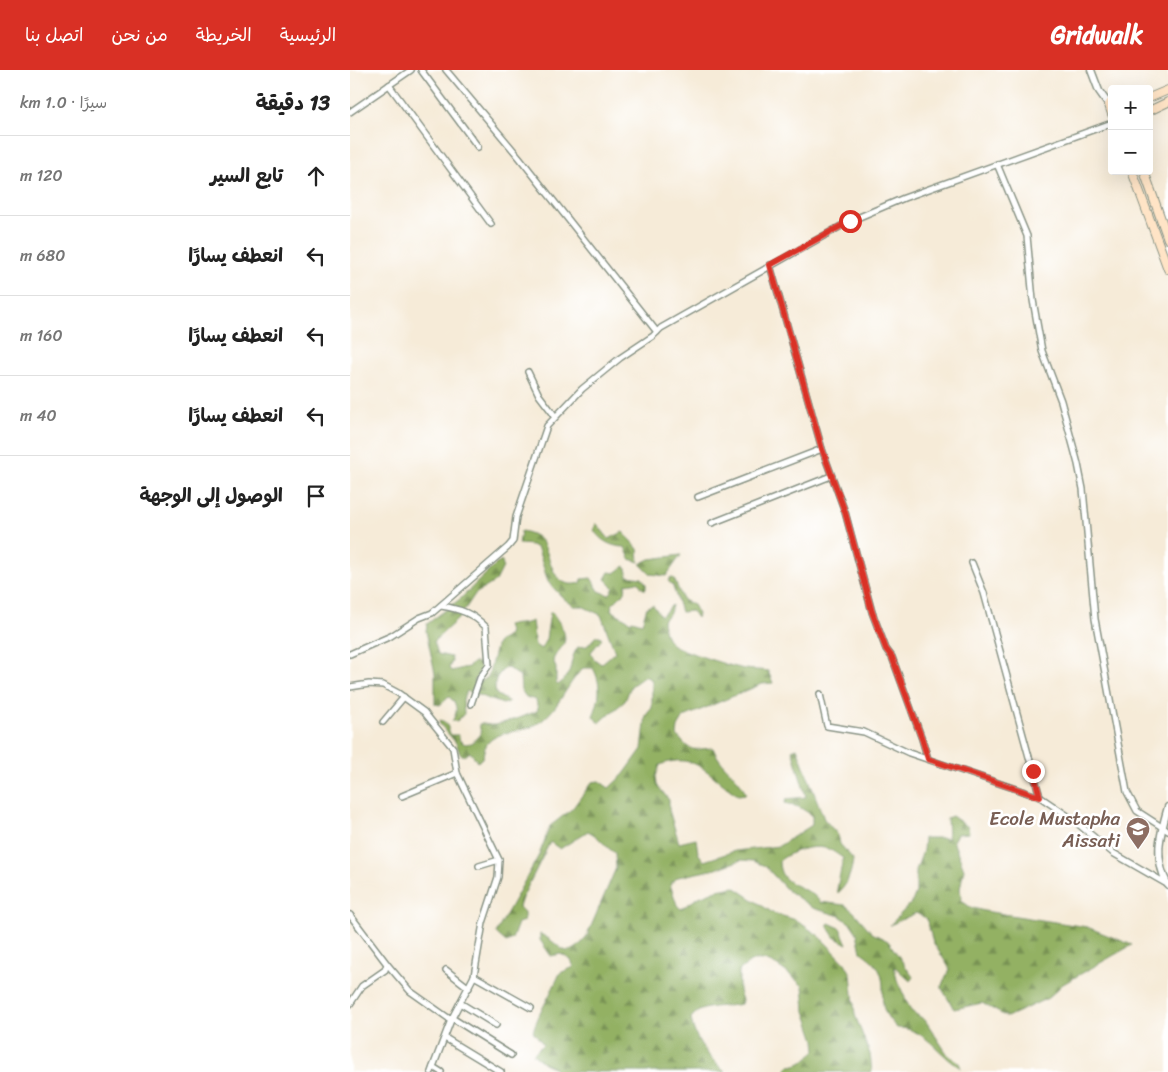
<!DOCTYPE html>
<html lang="ar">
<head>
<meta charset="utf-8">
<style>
	body { margin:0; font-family:Sriracha,"Playpen Sans Arabic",sans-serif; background:#f2f2f2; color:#222; direction:rtl }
	.controls { position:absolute; right:15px; top:15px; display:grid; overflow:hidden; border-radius:5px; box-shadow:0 5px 20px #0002 }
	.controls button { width:45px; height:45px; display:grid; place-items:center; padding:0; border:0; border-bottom:1px solid #e0e0e0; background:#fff; color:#222; font:25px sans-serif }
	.stop { position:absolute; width:15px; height:15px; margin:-11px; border:4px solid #d93025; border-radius:50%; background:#fff }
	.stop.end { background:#d93025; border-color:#fff; box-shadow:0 1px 5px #0008 }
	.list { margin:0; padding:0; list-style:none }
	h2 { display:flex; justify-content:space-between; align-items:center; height:65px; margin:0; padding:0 20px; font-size:21px }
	h2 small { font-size:16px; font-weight:400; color:#767676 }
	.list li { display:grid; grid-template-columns:32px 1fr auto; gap:15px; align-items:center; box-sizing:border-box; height:80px; padding:0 20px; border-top:1px solid #e0e0e0 }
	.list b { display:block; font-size:19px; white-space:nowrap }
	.list em { font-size:16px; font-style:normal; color:#767676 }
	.icon { flex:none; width:28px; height:28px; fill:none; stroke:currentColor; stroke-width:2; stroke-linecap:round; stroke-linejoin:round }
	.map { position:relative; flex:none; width:818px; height:1002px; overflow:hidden; direction:ltr }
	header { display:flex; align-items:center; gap:30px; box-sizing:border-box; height:70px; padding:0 25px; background:#d93025; color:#fff }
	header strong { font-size:24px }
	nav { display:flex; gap:28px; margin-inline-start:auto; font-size:18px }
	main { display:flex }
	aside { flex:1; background:#fff }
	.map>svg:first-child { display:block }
	.forest { fill:url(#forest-firs); stroke:#59774c }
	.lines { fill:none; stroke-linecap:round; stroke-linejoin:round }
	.minor-casing { stroke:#8a9486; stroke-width:8 }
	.tertiary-casing { stroke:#8a9486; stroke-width:9 }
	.secondary-casing { stroke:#8a9486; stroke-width:10 }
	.minor { stroke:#fff; stroke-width:5 }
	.tertiary { stroke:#fff; stroke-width:6 }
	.secondary { stroke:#ffe4c6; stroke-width:8 }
	.route { stroke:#d93025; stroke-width:6 }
	.labels { text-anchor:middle; stroke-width:5; stroke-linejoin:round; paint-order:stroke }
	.education-label { font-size:19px; fill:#785e54; stroke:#fff; text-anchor:end }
</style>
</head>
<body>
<header>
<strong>Gridwalk</strong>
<nav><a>الرئيسية</a><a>الخريطة</a><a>من نحن</a><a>اتصل بنا</a></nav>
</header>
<main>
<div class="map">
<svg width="818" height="1002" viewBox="0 0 818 1002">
	<defs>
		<pattern id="forest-firs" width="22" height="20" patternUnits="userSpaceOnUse" patternTransform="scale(1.25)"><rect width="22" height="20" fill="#93b164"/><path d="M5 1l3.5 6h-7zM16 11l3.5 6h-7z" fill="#779153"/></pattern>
	</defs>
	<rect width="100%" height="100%" fill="#fff"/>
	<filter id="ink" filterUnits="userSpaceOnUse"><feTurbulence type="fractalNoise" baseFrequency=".02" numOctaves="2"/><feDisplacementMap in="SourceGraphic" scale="10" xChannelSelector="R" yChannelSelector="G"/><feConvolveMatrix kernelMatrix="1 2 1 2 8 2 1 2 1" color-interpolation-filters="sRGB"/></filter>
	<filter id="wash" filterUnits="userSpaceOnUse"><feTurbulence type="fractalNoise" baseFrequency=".0096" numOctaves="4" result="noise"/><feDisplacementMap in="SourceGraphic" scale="20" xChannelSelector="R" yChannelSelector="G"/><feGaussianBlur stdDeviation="1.12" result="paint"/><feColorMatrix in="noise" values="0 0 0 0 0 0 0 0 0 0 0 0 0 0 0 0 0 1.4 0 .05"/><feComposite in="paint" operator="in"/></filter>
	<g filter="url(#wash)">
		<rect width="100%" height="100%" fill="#f6ebd8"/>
		<g class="forest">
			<path d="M246 453 259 469 273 462 288 479 289 492 280 489 275 477C262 477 250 471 244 460Z"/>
			<path d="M171 461C178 462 187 465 192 472 202 486 200 521 231 513L232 509 241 508 249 521 259 525 264 518 255 509 259 502 265 503 275 496 278 506 292 508 296 514V519H293L288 512 276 514 275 522 262 535 261 540 281 552 282 550 292 553 297 537 303 535 311 546 322 535 320 543 313 550C313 558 315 568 322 574 328 580 386 598 395 599 403 600 411 600 418 601L423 613 412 614 334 647 328 657 327 665C342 684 341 679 363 678 370 697 390 706 396 724L388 725C360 708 347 680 310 695L306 706 307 715 319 730V740L329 773 346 769 348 783 354 791 385 781 429 776 462 755V745L449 737 435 733 436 729 456 727 442 680 447 678 474 749 488 765 490 774 503 789C502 801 497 816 488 823L487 819 493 788C488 785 481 779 475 778 460 775 441 781 429 791 429 819 457 813 470 832L495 835 504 842 522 863 538 871 563 907 560 911 544 896 547 910 561 941 575 950 598 985 609 993 611 998C589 986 575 957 547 958 522 933 539 924 530 902 526 893 519 888 511 882L507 863 501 854 490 846 463 838 437 820 415 796 403 791 391 790 366 799 328 807 320 814 327 835 331 839 349 827 367 820 384 817 423 843 446 850 469 866 495 893 501 904 505 945 520 984 522 1002H435L438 996C450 996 457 989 466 980L465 970 455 941 453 916C441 906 422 887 405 890 399 892 393 897 389 901V921L392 930 391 934C375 938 352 933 341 948 344 970 359 987 375 1002H205V998L194 993 183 984 193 974 183 961C189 942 202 922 210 903L224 897 221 890 211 884 201 886 190 870V864C212 873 214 895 236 868L266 798 265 783C254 776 250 767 238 761L210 779 200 772 172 828 169 837 174 842V851L168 853 162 869 156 872 146 863 189 785 200 756 222 739 242 712 249 711 259 718 274 704 292 679 296 645 302 638V610L295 606 281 616 275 631 249 653 243 646C250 630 252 614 243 598H233C215 616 208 643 185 655 167 665 135 658 133 687L128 692 120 682 115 686 110 684 106 673 89 653 90 650C99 652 97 659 101 665H108L110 671 115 674 122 673 131 663 129 654C135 653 139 656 145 655 151 654 185 643 188 640L186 630 176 627 171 620 170 606 156 597C146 606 143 611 146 624L159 632 153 634 117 621 113 629 114 644 107 651H102C108 642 108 634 99 627L90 635 85 634V603L76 561 77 554 110 529 146 494 152 491 153 497 146 511 125 524 110 547 84 571 88 584 101 587 102 591 99 598 101 601 118 597 124 592 129 593 131 597 124 612 129 613 138 607 147 573 160 564 157 556C166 553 174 555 182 551L185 575 191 579 196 569 200 543 202 542C207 550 218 562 214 573 212 579 205 583 203 590L206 598V613L208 615C226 601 217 592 228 577L237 576 246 566H250L252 569 241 582 243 588 251 594 265 582 251 545 232 536H224L213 528 198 512 188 479 182 475 169 474Z"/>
			<path d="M331 485 316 506 300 504 290 494 300 489Z"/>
			<path d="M321 507 324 509 333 530 343 535 348 544 347 548 342 541 331 542 323 516 318 511Z"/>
			<path d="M602 746 618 757 619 763 607 764 603 771 614 799 610 819 612 831 620 837 634 841 737 857 782 875 713 914 698 928 657 947 632 933 604 939 591 917 600 899 583 872 576 848 566 843 540 855 562 832 566 822V800L573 781 574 768H598L597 748Z"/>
			<path d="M479 853 490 858 497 874 484 867 477 855Z"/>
		</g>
	</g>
	<g filter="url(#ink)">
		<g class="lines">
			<defs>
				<g id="minor">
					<path d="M71 0 128 77"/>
					<path d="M96 0 169 87 307 262"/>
					<path d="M39 15 141 154"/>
					<path d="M0 42 61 0"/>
					<path d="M647 94 677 166 683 230 692 281 711 331 728 394 733 419 745 549 777 722 787 741 818 761"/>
					<path d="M420 195 472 379 495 442 522 542 536 579 542 587 572 669 578 689"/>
					<path d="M178 302 189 325 205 346"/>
					<path d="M348 427 472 379"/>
					<path d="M362 453 481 406"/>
					<path d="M622 493 634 523 690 727"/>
					<path d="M91 536C110 539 122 543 136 557L139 595 130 608 121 634"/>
					<path d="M0 584 41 566 69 548 82 543 158 477 163 471 166 447 197 356 232 319 270 288 303 266 311 258 500 151 554 128 762 53"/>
					<path d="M0 617 19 614 33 615 48 623 74 642 103 678 107 703 149 790 148 807 133 853 124 906 101 950 81 1002"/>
					<path d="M470 624 477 656 514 662 559 683 690 727 721 748 763 783 817 814"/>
					<path d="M33 652 54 627"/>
					<path d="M52 726 107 703"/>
					<path d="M129 796 149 790"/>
					<path d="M0 845 37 894 35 900 12 916 0 934"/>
					<path d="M37 894 60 921 101 950"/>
					<path d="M96 900 119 918"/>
					<path d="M124 906 181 938"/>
					<path d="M110 933 146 955"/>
					<path d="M102 948 161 985"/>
					<path d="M95 968 151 1002"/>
					<path d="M83 997 91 1002"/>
				</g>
				<g id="tertiary">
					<path d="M741 0 749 21 759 35"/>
					<path d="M818 737C810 765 803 788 818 815"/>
				</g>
				<g id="secondary">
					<path d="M799 28 818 20"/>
					<path d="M762 31 759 35 762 44"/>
					<path d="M799 41 818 32"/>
					<path d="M782 101 818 199"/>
					<path d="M794 101 818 169"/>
				</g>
			</defs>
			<use href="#minor" class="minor-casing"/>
			<use href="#tertiary" class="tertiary-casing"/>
			<use href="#secondary" class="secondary-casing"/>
			<use href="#minor" class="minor"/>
			<use href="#tertiary" class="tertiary"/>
			<use href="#secondary" class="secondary"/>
		</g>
	</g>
	<g class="lines" filter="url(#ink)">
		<path class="route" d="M500 151 420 195 472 379 495 442 522 542 536 579 542 587 572 669 578 689 690 727 683 701"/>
	</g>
	<defs>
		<symbol id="school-pin" viewBox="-11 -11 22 30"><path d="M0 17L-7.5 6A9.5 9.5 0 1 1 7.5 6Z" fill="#8d6e63" stroke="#fff"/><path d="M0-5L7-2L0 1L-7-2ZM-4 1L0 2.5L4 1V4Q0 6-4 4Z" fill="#fff"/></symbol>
	</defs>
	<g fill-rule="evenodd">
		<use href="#school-pin" x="774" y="745" width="28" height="38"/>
	</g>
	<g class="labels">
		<g class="education-label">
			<text x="770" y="755">Ecole Mustapha<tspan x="770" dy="22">Aissati</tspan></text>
		</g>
	</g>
</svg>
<div class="controls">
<button>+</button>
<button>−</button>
</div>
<div class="stop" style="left:500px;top:151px"></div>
<div class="stop end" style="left:683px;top:701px"></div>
</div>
<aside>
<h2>13 دقيقة<small>سيرًا · 1.0 km</small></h2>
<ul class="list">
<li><svg class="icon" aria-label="ahead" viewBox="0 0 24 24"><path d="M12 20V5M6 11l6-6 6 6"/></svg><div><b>تابع السير</b></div><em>120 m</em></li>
<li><svg class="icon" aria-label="left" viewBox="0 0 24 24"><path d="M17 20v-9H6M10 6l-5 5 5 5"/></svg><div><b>انعطف يسارًا</b></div><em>680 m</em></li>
<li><svg class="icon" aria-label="left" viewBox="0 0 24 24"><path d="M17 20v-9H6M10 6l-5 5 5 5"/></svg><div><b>انعطف يسارًا</b></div><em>160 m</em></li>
<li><svg class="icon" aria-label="left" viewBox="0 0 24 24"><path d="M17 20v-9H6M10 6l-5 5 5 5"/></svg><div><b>انعطف يسارًا</b></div><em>40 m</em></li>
<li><svg class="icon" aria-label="arrive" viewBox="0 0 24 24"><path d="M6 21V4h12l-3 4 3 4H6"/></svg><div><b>الوصول إلى الوجهة</b></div></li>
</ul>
</aside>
</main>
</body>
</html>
